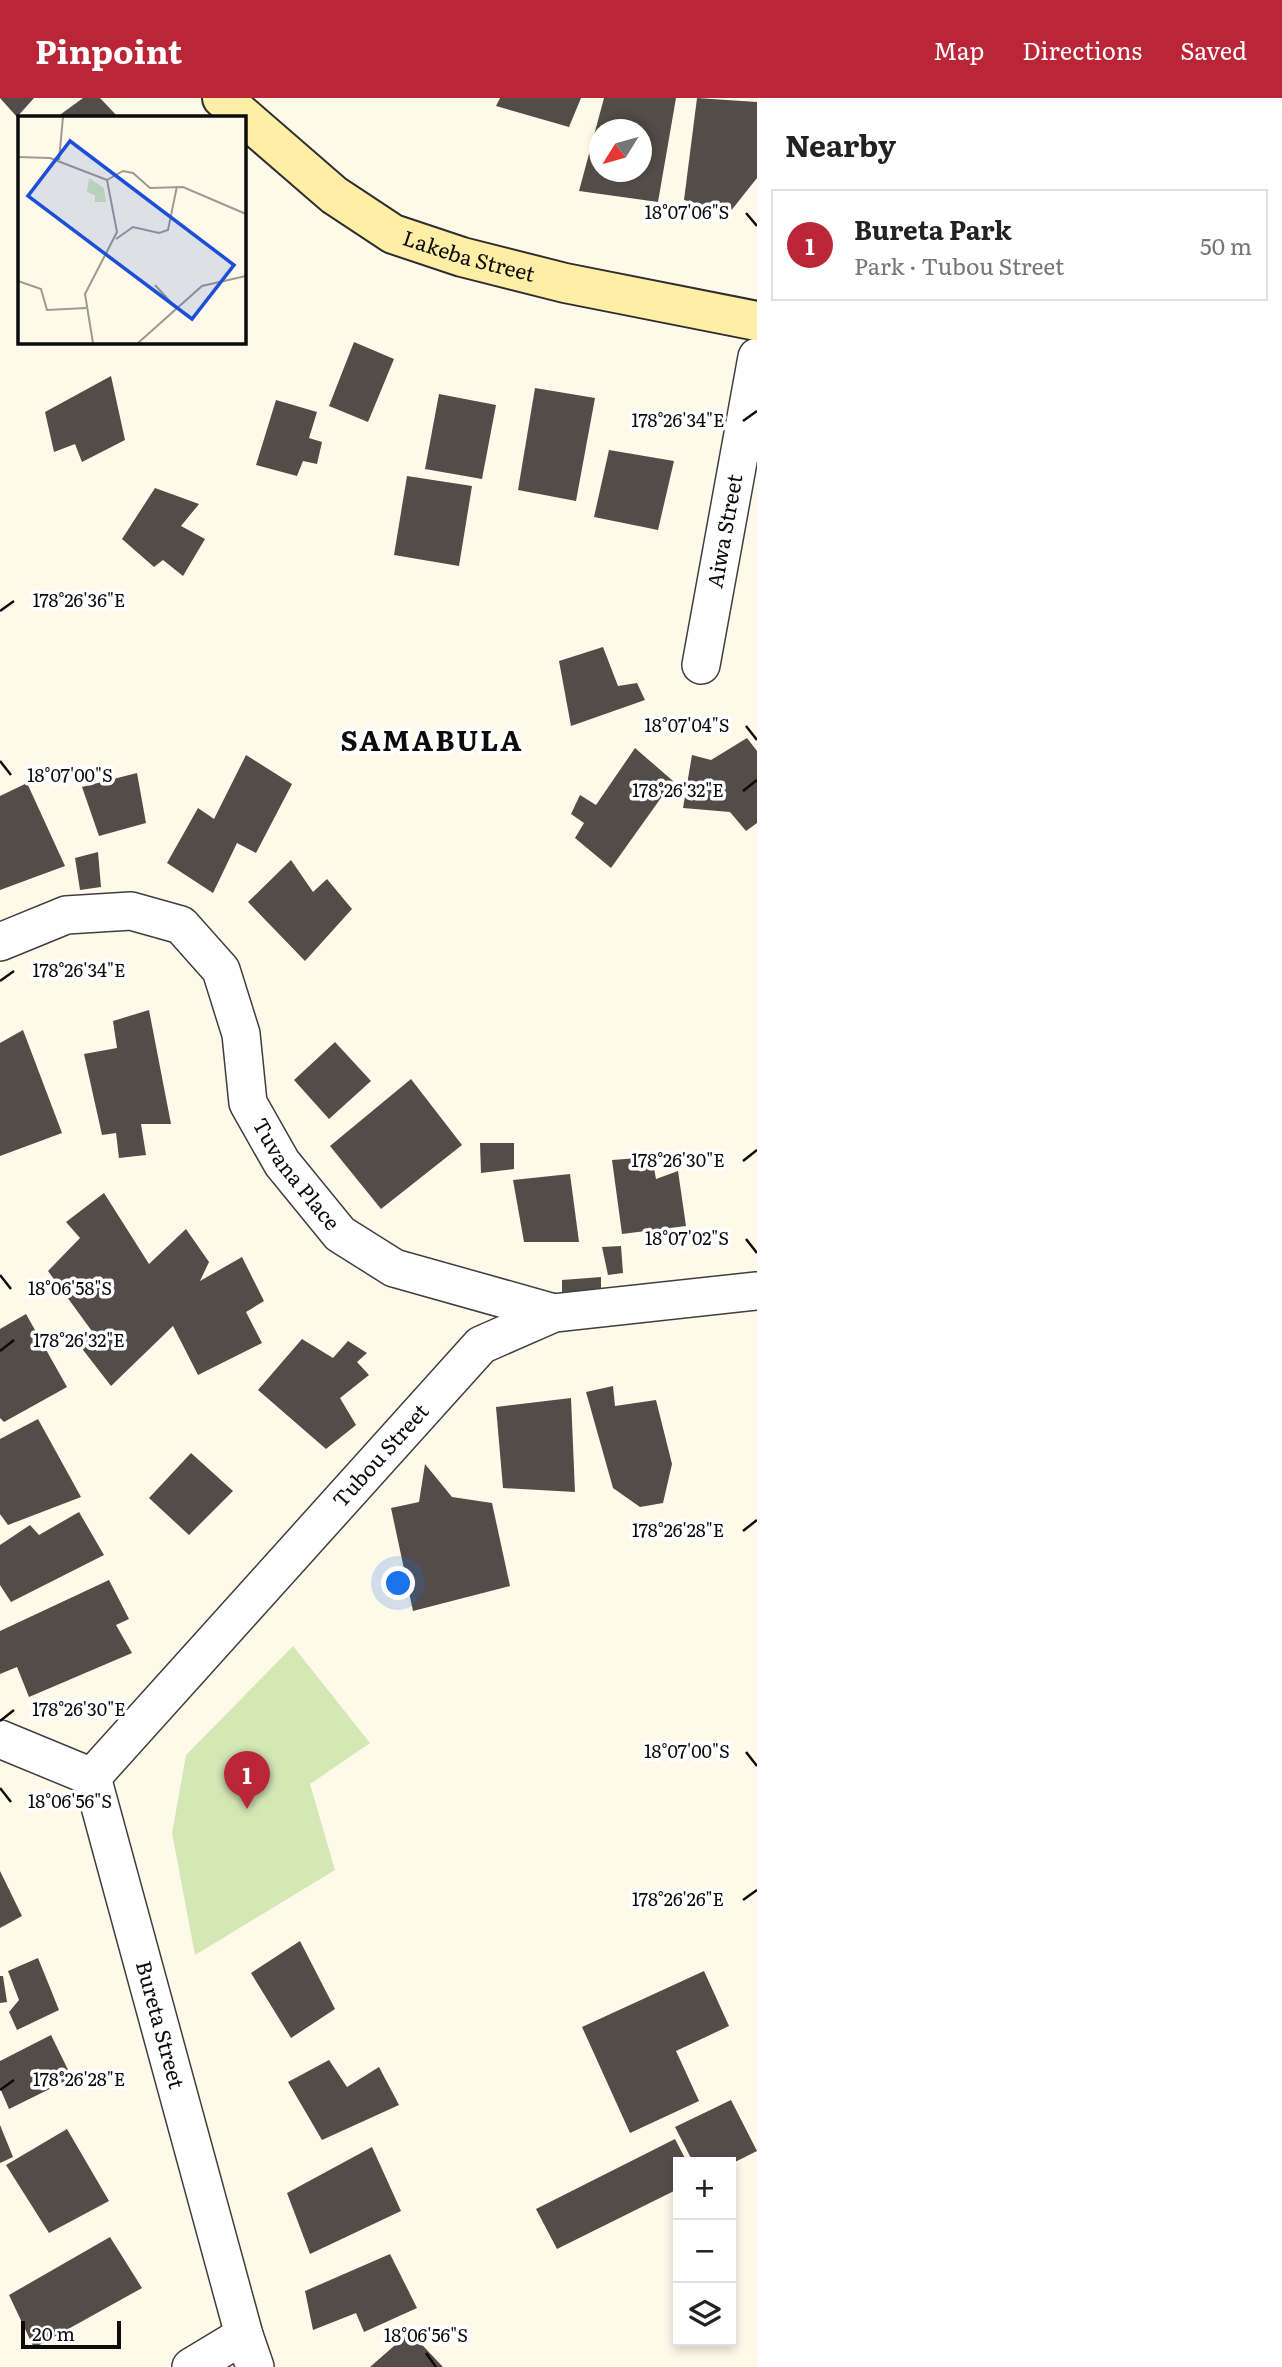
<!DOCTYPE html>
<html lang="en">
<head>
<meta charset="utf-8">
<style>
	body { margin:0; font-family:Literata,serif; background:#f6f6f6; color:#222 }
	.controls { position:absolute; right:21px; bottom:21px; display:grid; overflow:hidden; border-radius:0px; box-shadow:0 4px 10px #0003 }
	.controls button { width:63px; height:63px; display:grid; place-items:center; padding:0; border:0; border-bottom:2px solid #e0e0e0; background:#fff; color:#222; font:35px sans-serif }
	.compass { position:absolute; left:589px; top:21px; width:63px; height:63px; border-radius:50%; background:#fff; box-shadow:0 4px 10px #0003; rotate:233deg }
	.scale { position:absolute; left:21px; bottom:18px; width:100px; box-sizing:border-box; padding-left:7px; border:4px solid #0c0c0c; border-top:0; font-size:19px; line-height:24px; white-space:nowrap; color:#0c0c0c; -webkit-text-stroke:5px #fff; paint-order:stroke }
	.you { position:absolute; left:399px; top:1486px; width:24px; height:24px; margin:-18px; border:5px solid #fff; border-radius:50%; background:#1a73e8; box-shadow:0 0 0 10px #1a73e833 }
	.badge { display:grid; place-items:center; width:46px; height:46px; border-radius:50%; background:#ba2638; color:#fff; font-size:23px; font-weight:700 }
	.pin { position:absolute; translate:-50% -58px; filter:drop-shadow(0 2px 4px #0008) }
	.pin::after { content:''; position:absolute; top:37px; width:24px; height:21px; background:inherit; clip-path:polygon(0 0,100% 0,50% 100%) }
	.list { margin:0; padding:0; list-style:none }
	h2 { display:flex; justify-content:space-between; align-items:center; height:91px; margin:0; padding:0 28px; font-size:30px }
	h2 small { font-size:23px; font-weight:400; color:#767676 }
	.list li { display:grid; grid-template-columns:46px 1fr auto; gap:21px; align-items:center; box-sizing:border-box; height:112px; margin:0 14px 14px; padding:0 14px; border:2px solid #e0e0e0; border-radius:0px }
	.list b { display:block; font-size:26px; white-space:nowrap }
	.list p { margin:0; font-size:23px; white-space:nowrap; color:#767676 }
	.list em { font-size:23px; font-style:normal; color:#767676 }
	.icon { flex:none; width:38px; height:38px; fill:none; stroke:currentColor; stroke-width:2; stroke-linecap:round; stroke-linejoin:round }
	.map { position:relative; flex:none; width:757px; height:2269px; overflow:hidden }
	header { display:flex; align-items:center; gap:42px; box-sizing:border-box; height:98px; padding:0 35px; background:#ba2638; color:#fff }
	header strong { font-size:33px }
	nav { display:flex; gap:38px; margin-inline-start:auto; font-size:24px }
	main { display:flex }
	aside { flex:1; background:#fff }
	.map>svg:first-child { display:block }
	.green { fill:#d4e8b5 }
	.building { fill:#544c48; fill-rule:evenodd }
	.lines { fill:none; stroke-linecap:round; stroke-linejoin:round }
	.street-casing { stroke:#3f3f3f; stroke-width:40 }
	.secondary-casing { stroke:#2e2e2e; stroke-width:42 }
	.street { stroke:#fff; stroke-width:37 }
	.secondary { stroke:#feeea6; stroke-width:38 }
	.ticks { fill:none; stroke:#0c0c0c; stroke-width:2.5 }
	.labels { text-anchor:middle; stroke-width:7; stroke-linejoin:round; paint-order:stroke }
	.street-label { font-size:21px; fill:#0c0c0c; stroke:#fff }
	.district-label { font-size:28px; font-weight:bold; letter-spacing:2px; fill:#0c0c0c; stroke:#fff }
	.inset-road { fill:none; stroke:#9e9a91; stroke-width:2 }
	.view { fill:#1d4ed8; fill-opacity:0.15; stroke:#1d4ed8; stroke-width:3.5 }
	.inset-edge { fill:none; stroke:#0c0c0c; stroke-width:3.5 }
	.ticks-label { font-size:18px; text-anchor:middle; fill:#0c0c0c; stroke:#fff; stroke-width:7; stroke-linejoin:round; paint-order:stroke }
</style>
</head>
<body>
<header>
<strong>Pinpoint</strong>
<nav><a>Map</a><a>Directions</a><a>Saved</a></nav>
</header>
<main>
<div class="map">
<svg width="757" height="2269" viewBox="0 0 757 2269">
	<rect width="100%" height="100%" fill="#fff9ea"/>
	<path class="green" d="M293 1548 370 1645 310 1686 335 1772 195 1857 172 1735 186 1657Z"/>
	<g class="building">
		<path d="M0 0H34L17 19Z"/>
		<path d="M83 0H100L118 19H57Z"/>
		<path d="M500 0H581L569 29 496 8Z"/>
		<path d="M604 0H676L658 104 579 93ZM600 32H642V74H600Z"/>
		<path d="M697 0 757 4V80L730 114 684 102Z"/>
		<path d="M354 244 394 261 368 324 329 308Z"/>
		<path d="M111 278 125 342 82 364 75 346 54 354 45 314Z"/>
		<path d="M535 290 595 300 576 403 518 392Z"/>
		<path d="M439 296 496 307 482 381 425 371Z"/>
		<path d="M276 302 317 314 309 340 322 344 317 366 303 363 297 378 256 367Z"/>
		<path d="M609 352 674 363 658 432 594 419Z"/>
		<path d="M407 378 472 388 459 468 394 457Z"/>
		<path d="M155 390 199 406 181 428 205 441 183 478 163 462 154 469 122 441Z"/>
		<path d="M603 549 618 588 637 585 645 602 571 628 559 563Z"/>
		<path d="M747 640 757 653V725L746 733 730 714 683 710 692 657 711 662Z"/>
		<path d="M635 650 673 683 611 770 575 740 584 725 571 716 580 697 596 707Z"/>
		<path d="M246 657 292 686 256 755 237 745 213 795 167 765 198 710 214 721Z"/>
		<path d="M137 675 146 725 99 738 82 689Z"/>
		<path d="M27 685 65 768 0 792V698Z"/>
		<path d="M98 754 101 789 80 792 75 760Z"/>
		<path d="M291 762 313 794 327 781 352 811 305 863 248 804Z"/>
		<path d="M149 912 171 1026H141L146 1057 119 1060 116 1035 102 1037 84 956 117 950 113 923Z"/>
		<path d="M23 932 62 1035 0 1058V945Z"/>
		<path d="M335 944 371 983 329 1021 294 982Z"/>
		<path d="M411 981 462 1047 381 1111 330 1048Z"/>
		<path d="M480 1045H514V1071L481 1075Z"/>
		<path d="M652 1059 656 1081 678 1073 686 1128 622 1136 612 1062Z"/>
		<path d="M570 1076 579 1144H524L513 1082Z"/>
		<path d="M104 1095 149 1166 186 1131 209 1164 200 1183 242 1159 264 1203 246 1214 262 1245 198 1277 173 1228 111 1288 80 1248 94 1236 48 1173 80 1140 66 1124Z"/>
		<path d="M621 1148 623 1175 608 1177 602 1149Z"/>
		<path d="M601 1179V1192L562 1194V1182Z"/>
		<path d="M26 1216 67 1289 4 1324 0 1320V1231Z"/>
		<path d="M302 1241 333 1260 348 1243 367 1255 357 1264 369 1277 340 1300 356 1327 326 1351 258 1292Z"/>
		<path d="M613 1288 615 1308 656 1302 672 1366 663 1405 640 1409 613 1390 586 1294Z"/>
		<path d="M571 1300 575 1394 503 1390 496 1309Z"/>
		<path d="M38 1321 81 1399 8 1427 0 1416V1341Z"/>
		<path d="M191 1355 233 1393 189 1437 149 1400Z"/>
		<path d="M425 1366 452 1399 492 1405 510 1488 413 1513 391 1410 419 1404Z"/>
		<path d="M79 1414 104 1457 11 1504 0 1487V1447L30 1427 39 1437Z"/>
		<path d="M109 1482 129 1521 116 1527 132 1555 29 1599 17 1569 0 1576V1533Z"/>
		<path d="M0 1773 22 1818 0 1830Z"/>
		<path d="M300 1843 335 1911 291 1940 251 1875Z"/>
		<path d="M38 1860 59 1912 17 1932 9 1914 19 1902 8 1873Z"/>
		<path d="M704 1873 729 1928 676 1953 699 2003 630 2035 582 1929Z"/>
		<path d="M0 1878H3L7 1904 0 1905Z"/>
		<path d="M51 1937 72 1980 9 2011 0 1990V1963Z"/>
		<path d="M329 1962 347 1989 379 1969 399 2007 322 2042 288 1984Z"/>
		<path d="M731 2002 757 2053 731 2066V2064H693L675 2029Z"/>
		<path d="M0 2027 13 2059 0 2065Z"/>
		<path d="M67 2031 109 2103 49 2135 6 2067Z"/>
		<path d="M675 2041 687 2064H678V2091L557 2151 536 2111Z"/>
		<path d="M372 2049 401 2113 310 2156 287 2095Z"/>
		<path d="M110 2139 142 2190 34 2250 9 2197Z"/>
		<path d="M390 2156 417 2210 364 2234 356 2215 313 2232 305 2193Z"/>
		<path d="M410 2234 443 2269H370Z"/>
	</g>
	<g class="lines">
		<defs>
			<g id="street">
				<path id="s1" d="M701 567 757 259"/>
				<path id="s2" d="M0 844 66 817 131 813 181 827 221 872 241 936 248 1005 282 1065 340 1136 394 1170 554 1215"/>
				<path d="M0 1641 92 1679"/>
				<path id="s3" d="M92 1679 481 1247 554 1215 757 1193"/>
				<path id="s4" d="M92 1679 244 2237 255 2269"/>
				<path d="M191 2269 244 2237"/>
			</g>
			<g id="secondary">
				<path id="s5" d="M222 0 334 97 393 136 462 159 565 185 757 223"/>
			</g>
		</defs>
		<use href="#street" class="street-casing"/>
		<use href="#secondary" class="secondary-casing"/>
		<use href="#street" class="street"/>
		<use href="#secondary" class="secondary"/>
	</g>
	<path class="ticks" d="M746 115 757 128M743 323 757 313M0 513 14 503M746 628 757 642M0 663 11 677M743 693 757 682M0 883 14 873M743 1063 757 1052M746 1141 757 1155M0 1177 11 1191M0 1253 14 1242M743 1433 757 1422M0 1623 14 1612M746 1654 757 1668M0 1690 11 1704M743 1802 757 1792M0 1992 14 1982M426 2255 436 2269"/>
	<g class="labels">
		<g class="street-label">
			<text dy="7" stroke="none"><textPath href="#s5" startOffset="298">Lakeba Street</textPath></text>
			<text dy="7" stroke="none"><textPath href="#s1" startOffset="136">Aiwa Street</textPath></text>
			<text dy="7" stroke="none"><textPath href="#s2" startOffset="471">Tuvana Place</textPath></text>
			<text dy="7" stroke="none"><textPath href="#s3" startOffset="432">Tubou Street</textPath></text>
			<text dy="7" stroke="none"><textPath href="#s4" startOffset="257">Bureta Street</textPath></text>
		</g>
		<g class="district-label">
			<text x="432" y="653">SAMABULA</text>
		</g>
	</g>
	<g transform="translate(18 18)">
		<rect width="228" height="228" fill="#fff9ea"/>
		<path d="M71 62 86 72 88 86H77V79L69 76Z" fill="#d4e8b5"/>
		<path class="inset-road" d="M0 41 32 42 89 64M41 44 45 1M89 64 105 55 115 57 132 72 165 71 228 98M98 123 115 111 141 117 150 114 159 70M0 165 23 173 29 194 68 192M137 169 158 192M75 227 67 178 99 116 89 64M120 227 184 170 228 160"/>
		<path class="view" d="M52 25 216 149 174 203 10 80Z"/>
		<rect width="228" height="228" class="inset-edge"/>
	</g>
	<g class="ticks-label">
		<text x="687" y="121">18°07'06"S</text>
		<text x="678" y="329">178°26'34"E</text>
		<text x="79" y="509">178°26'36"E</text>
		<text x="687" y="634">18°07'04"S</text>
		<text x="70" y="684">18°07'00"S</text>
		<text x="678" y="699">178°26'32"E</text>
		<text x="79" y="879">178°26'34"E</text>
		<text x="678" y="1069">178°26'30"E</text>
		<text x="687" y="1147">18°07'02"S</text>
		<text x="70" y="1197">18°06'58"S</text>
		<text x="79" y="1249">178°26'32"E</text>
		<text x="678" y="1439">178°26'28"E</text>
		<text x="79" y="1618">178°26'30"E</text>
		<text x="687" y="1660">18°07'00"S</text>
		<text x="70" y="1710">18°06'56"S</text>
		<text x="678" y="1808">178°26'26"E</text>
		<text x="79" y="1988">178°26'28"E</text>
		<text x="426" y="2244">18°06'56"S</text>
	</g>
</svg>
<div class="controls">
<button>+</button>
<button>−</button>
<button><svg class="icon" aria-label="layers" viewBox="0 0 24 24"><path d="M12 4l9 5-9 5-9-5zM3 14l9 5 9-5"/></svg></button>
</div>
<svg class="compass" viewBox="-18 -18 36 36"><path d="M0-13l5 13h-10z" fill="#e53935"/><path d="M0 13l5-13h-10z" fill="#767676"/></svg>
<div class="scale">20 m</div>
<div class="you"></div>
<div class="pin badge" style="left:247px;top:1711px">1</div>
</div>
<aside>
<h2>Nearby<small></small></h2>
<ul class="list">
<li><span class="badge">1</span><div><b>Bureta Park</b><p>Park · Tubou Street</p></div><em>50 m</em></li>
</ul>
</aside>
</main>
</body>
</html>
